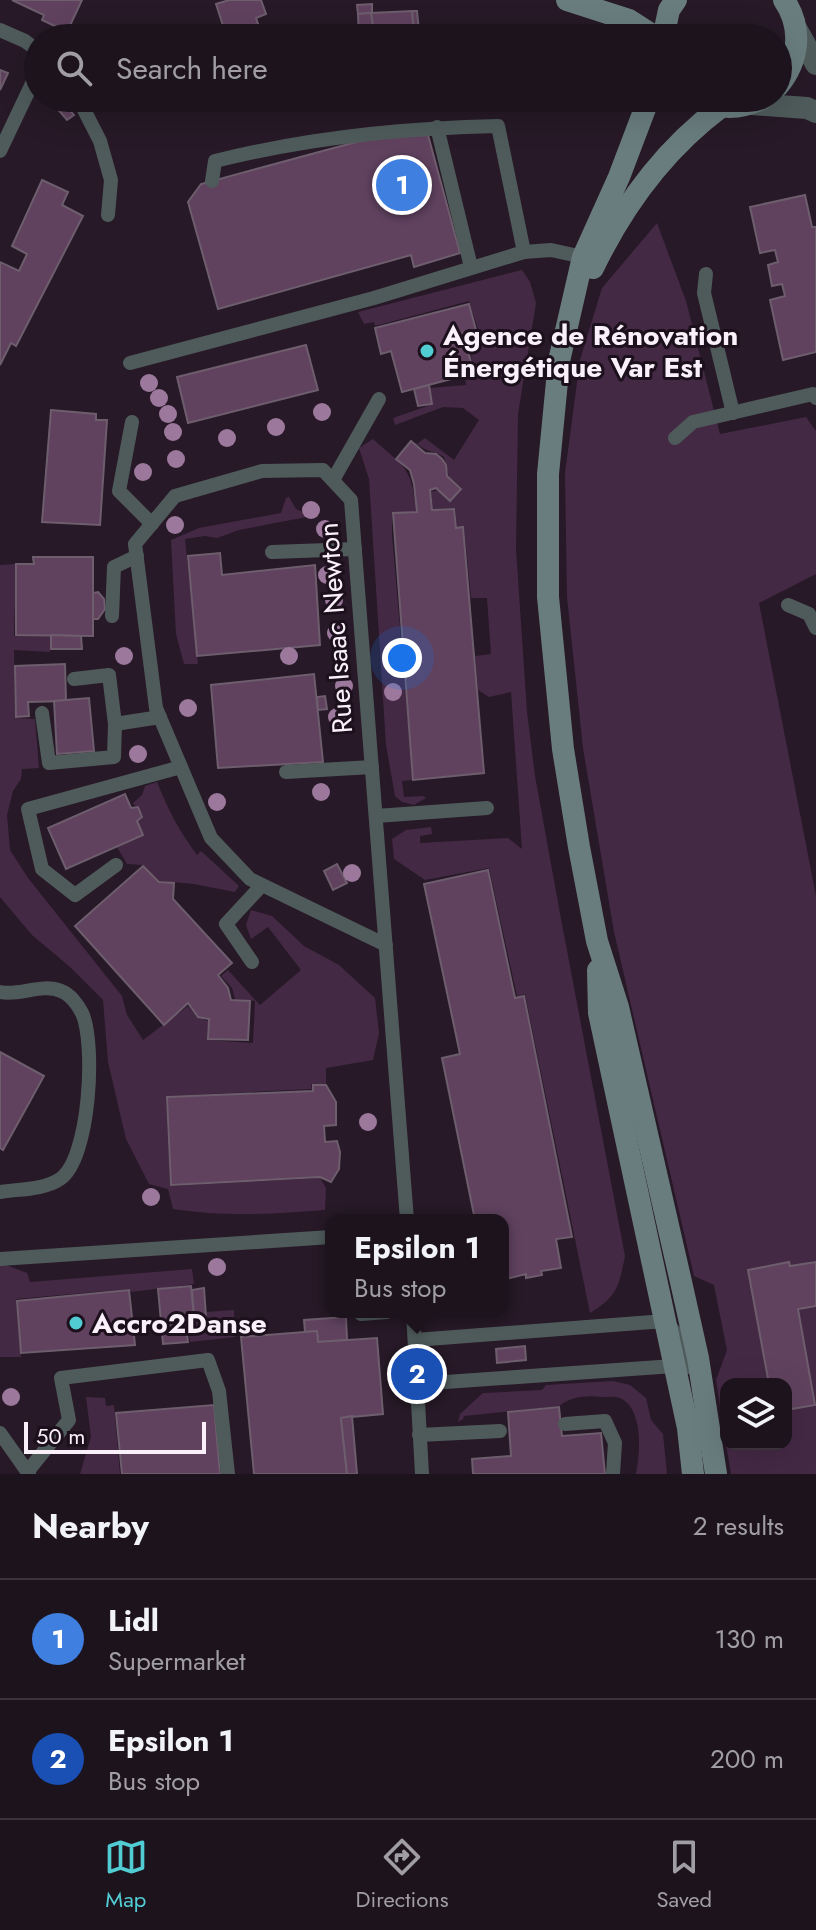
<!DOCTYPE html>
<html lang="en">
<head>
<meta charset="utf-8">
<style>
	body { margin:0; font-family:Jost,sans-serif; background:#251c26; color:#f1f3f6 }
	.controls { position:absolute; right:24px; bottom:24px; display:grid; overflow:hidden; border-radius:16px; box-shadow:0 8px 32px #0002 }
	.controls button { width:72px; height:72px; display:grid; place-items:center; padding:0; border:0; border-bottom:2px solid #3b323b; background:#1d131d; color:#f1f3f6; font:40px sans-serif }
	.scale { position:absolute; left:24px; bottom:20px; width:182px; box-sizing:border-box; padding-left:8px; border:4px solid #faf0fa; border-top:0; font-size:22px; line-height:28px; white-space:nowrap; color:#faf0fa; -webkit-text-stroke:6px #1d101d; paint-order:stroke }
	.you { position:absolute; left:402px; top:658px; width:28px; height:28px; margin:-20px; border:6px solid #fff; border-radius:50%; background:#1a73e8; box-shadow:0 0 0 12px #1a73e833 }
	.badge { display:grid; place-items:center; width:52px; height:52px; border-radius:50%; background:#51ccd3; color:#fff; font-size:26px; font-weight:700 }
	.pin { position:absolute; translate:-50% -50%; border:4px solid #fff; box-shadow:0 2px 8px #0006 }
	.popup { position:absolute; left:325px; top:1214px; width:184px; height:104px; box-sizing:border-box; display:grid; place-content:center; border-radius:16px; background:#1d131d; filter:drop-shadow(0 2px 6px #0005); font-size:26px; white-space:nowrap; color:#a09ea4 }
	.popup b { font-size:30px; color:#f1f3f6 }
	.popup::after { content:''; position:absolute; left:50%; top:100%; margin-left:-16px; border:16px solid transparent; border-top-color:#1d131d }
	.list { margin:0; padding:0; list-style:none }
	h2 { display:flex; justify-content:space-between; align-items:center; height:104px; margin:0; padding:0 32px; font-size:34px }
	h2 small { font-size:26px; font-weight:400; color:#a09ea4 }
	.list li { display:grid; grid-template-columns:52px 1fr auto; gap:24px; align-items:center; box-sizing:border-box; height:120px; padding:0 32px; border-top:2px solid #3b323b }
	.list b { display:block; font-size:30px; white-space:nowrap }
	.list p { margin:0; font-size:26px; white-space:nowrap; color:#a09ea4 }
	.list em { font-size:26px; font-style:normal; color:#a09ea4 }
	.icon { flex:none; width:44px; height:44px; fill:none; stroke:currentColor; stroke-width:2; stroke-linecap:round; stroke-linejoin:round }
	.map { position:relative; flex:none; width:816px; height:1474px; overflow:hidden }
	.search { position:absolute; background:#1d131d; box-shadow:0 8px 32px #0002; left:24px; right:24px; top:24px; height:88px; display:flex; align-items:center; gap:20px; box-sizing:border-box; padding:0 28px; border-radius:44px; color:#a09ea4; font-size:30px }
	.sheet { height:344px; background:#1d131d }
	nav { display:flex; justify-content:space-around; align-items:center; box-sizing:border-box; height:112px; border-top:2px solid #3b323b; background:#1d131d; font-size:22px; color:#a09ea4 }
	nav a { display:grid; justify-items:center; gap:4px }
	nav .on { color:#51ccd3 }
	.map>svg:first-child { display:block }
	.green { fill:#442944 }
	.building { fill:#60425f; stroke:#6d5d6d; stroke-width:2 }
	.lines { fill:none; stroke-linecap:round; stroke-linejoin:round }
	.service { stroke:#4f5b5b; stroke-width:14 }
	.tertiary { stroke:#4f5b5b; stroke-width:22 }
	.secondary { stroke:#6a7d7e; stroke-width:22 }
	.tree { fill:#9c799c }
	.poi-dot { fill:#51ccd3; stroke:#1d101d; stroke-width:3 }
	.labels { text-anchor:middle; stroke-width:6; stroke-linejoin:round; paint-order:stroke }
	.poi-label { font-size:28px; font-weight:bold; fill:#faf0fa; stroke:#1d101d; text-anchor:start }
	.street-label { font-size:28px; fill:#faf0fa; stroke:#1d101d }
</style>
</head>
<body>
<div class="map">
<svg width="816" height="1474" viewBox="0 0 816 1474">
	<rect width="100%" height="100%" fill="#271927"/>
	<g class="green">
		<path d="M657 223 686 301 720 434 806 417 816 431V574L759 603 816 896V1474H731L726 1444H786V1384H726V1443L716 1380 727 1350 714 1285 694 1276 614 932 583 748 567 597 565 473 580 360 602 288Z"/>
		<path d="M522 270 530 282 536 303 518 414 516 549 527 712 535 776 561 919 625 1256C619 1286 617 1297 590 1313L525 994 517 996 489 868 425 880 394 859 392 839 406 830 431 827 432 834 420 836V843L508 838 522 849 511 692 489 697 478 690 475 656 491 654 487 598H471L464 527H457L455 508 433 509 431 492 438 490 450 501 462 488 449 477 444 457C434 451 426 452 417 444L425 438 454 460 479 420 463 408 443 407 395 425 393 418 433 404 430 388 466 385 465 378 475 374 470 351 477 349 473 333 478 329 469 301 375 326 374 322 364 324 358 312Z"/>
		<path d="M373 439C404 467 412 467 416 511L392 513V534L413 780 402 781 404 797 423 796 426 798 414 805 402 802 395 796 386 745 369 479 359 448Z"/>
		<path d="M289 497 296 509 312 516 239 530 217 538 205 536 185 539 198 664H184L176 634 171 540 199 528 281 513 286 498Z"/>
		<path d="M16 564 14 636H51L50 652 14 650 15 718 35 719 39 768 22 769 21 779 13 791 7 815 10 850 28 878 122 996 127 1015 143 1040 188 1006 197 1017 208 1021 207 1040 253 1043 255 1001 235 999 232 988 221 976 228 970 260 1005 301 970 268 927 251 939 246 925 251 910 272 916 304 946 339 965 375 998 379 1033 373 1060 326 1068V1084L311 1085 312 1089 166 1096 170 1186 320 1178 326 1188 325 1210C274 1214 224 1217 173 1209L168 1189 149 1184 126 1139 108 1062 103 1000 70 967 32 935 0 897V565Z"/>
		<path d="M157 782C168 809 179 831 197 855L201 851 239 886 235 892 194 884 160 881 143 865 127 864 117 847 143 835 138 822 143 816 133 803 142 795 145 786Z"/>
		<path d="M0 1265H6L27 1273 30 1282 192 1269 194 1284 131 1292 129 1289 16 1299 21 1357H0Z"/>
		<path d="M234 1310 235 1337 190 1342 187 1321 206 1317V1312Z"/>
		<path d="M613 1381 630 1385 646 1398 651 1420 663 1434 667 1474H636C640 1453 644 1409 620 1398 615 1396 606 1397 601 1397 585 1395 571 1397 559 1406L464 1416 463 1419 458 1422 460 1414 483 1393 542 1390 546 1385Z"/>
		<path d="M86 1397 105 1398 106 1406 114 1405 120 1474H80L91 1437Z"/>
	</g>
	<g class="building">
		<path d="M12 0H82L67 32 42 20 44 15Z"/>
		<path d="M229 0H261L266 14 256 18 263 38H227L216 4Z"/>
		<path d="M372 4V13L358 14 357 5Z"/>
		<path d="M412 11H417L419 31 414 32Z"/>
		<path d="M412 11 414 37 418 38H385V33L374 34 371 13Z"/>
		<path d="M371 13 374 34 385 33V38H359L358 14Z"/>
		<path d="M0 70 8 73 0 90Z"/>
		<path d="M590 98H599L594 108 587 105Z"/>
		<path d="M62 101 74 115 67 120 55 106Z"/>
		<path d="M428 135 460 253 414 267 411 255 218 309 188 202 201 184 378 136Z"/>
		<path d="M42 180 68 192 62 205 83 216 16 346 11 343 0 365V262L19 271 27 254 12 246Z"/>
		<path d="M805 195 812 227H816V352L783 360 770 300 785 296 782 284 772 286 768 265 778 262 775 250 760 253 750 207Z"/>
		<path d="M469 304 476 330 463 333 474 373 402 392 391 351 381 354 375 328Z"/>
		<path d="M470 331 475 348 468 350 463 333Z"/>
		<path d="M306 345 318 390 188 423 177 377Z"/>
		<path d="M429 385 432 404 418 406 414 389Z"/>
		<path d="M51 410 96 414V420H107L100 525 42 522Z"/>
		<path d="M411 441 425 453 436 454 442 459 446 465 447 476 461 489 450 501 436 488 430 490 432 510 454 509 456 528 463 527 484 773 413 780 393 513 417 512 414 484 410 470 396 459Z"/>
		<path d="M220 553 222 575 315 565 320 645 197 656 188 556Z"/>
		<path d="M33 557H93V636L16 635V564H34Z"/>
		<path d="M98 592 104 599 105 609 98 619H93V593Z"/>
		<path d="M51 635 81 636 82 649H51Z"/>
		<path d="M65 664 66 701 28 702 29 716 16 717 15 666Z"/>
		<path d="M314 674 323 762 218 768 211 685Z"/>
		<path d="M325 696 327 709 318 710 317 697Z"/>
		<path d="M89 698 94 751 57 754 54 701Z"/>
		<path d="M125 794 131 808 138 807 142 817 137 821 143 835 66 869 48 828Z"/>
		<path d="M337 864 347 883 333 890 324 871Z"/>
		<path d="M143 866 159 882 174 883 173 899 232 963 218 975 228 988 231 1000 250 1001 248 1040 208 1039 209 1019 198 1017 188 1003 164 1025 75 926Z"/>
		<path d="M488 870 515 998 524 996 572 1237 556 1239 561 1268 541 1271 542 1275 526 1278V1274L506 1279 503 1264V1220H475L442 1058 460 1054 424 884Z"/>
		<path d="M0 1052 44 1076 3 1150 0 1148Z"/>
		<path d="M313 1085H326L336 1102V1125L324 1126 325 1142 337 1141 340 1152 339 1169 331 1182 320 1177 171 1185 167 1097 313 1091Z"/>
		<path d="M789 1262 790 1266 816 1262V1306L798 1309 815 1405 786 1410V1384H769L748 1270Z"/>
		<path d="M191 1286 194 1317 185 1320 188 1342 163 1344 158 1289Z"/>
		<path d="M204 1288 206 1317H194L192 1290Z"/>
		<path d="M129 1290 135 1345 21 1353 17 1301Z"/>
		<path d="M346 1317 347 1340 318 1342 317 1331 305 1332 304 1320Z"/>
		<path d="M317 1331 318 1342 377 1338 383 1414 341 1418 347 1474H254L241 1337Z"/>
		<path d="M525 1346 526 1360 497 1363 496 1349Z"/>
		<path d="M214 1405 220 1474H122L116 1413Z"/>
		<path d="M559 1407 562 1436 601 1433 605 1474H473L472 1459 511 1456 508 1412Z"/>
		<path d="M352 1416 357 1474H347L341 1418Z"/>
	</g>
	<g class="lines">
		<g class="service">
			<path d="M0 30 25 41 38 51"/>
			<path d="M78 98 100 141 111 180 108 215"/>
			<path d="M437 127 471 267"/>
			<path d="M0 151 38 71"/>
			<path d="M212 181 215 161C307 138 403 128 498 126L524 252 551 250 583 257"/>
			<path d="M706 274 704 293 733 413"/>
			<path d="M130 363 374 298 524 252"/>
			<path d="M132 422 119 491 152 524"/>
			<path d="M675 438 693 422 813 394 816 398"/>
			<path d="M333 480 379 399"/>
			<path d="M272 552 355 549"/>
			<path d="M788 605 809 614 816 628"/>
			<path d="M112 616 114 567 137 556"/>
			<path d="M74 679 109 675 115 724 160 717"/>
			<path d="M42 713 49 763 114 757 115 724"/>
			<path d="M286 772 372 767"/>
			<path d="M376 816 487 808"/>
			<path d="M116 865 75 895 42 869 28 809 181 767"/>
			<path d="M386 945 250 879 211 838 156 708 135 544 175 496 262 471 323 470 351 500 407 1220"/>
			<path d="M252 962 226 924 262 885"/>
			<path d="M0 992C20 996 42 983 61 991 70 994 78 1005 82 1013 96 1043 90 1159 60 1179 44 1190 18 1189 0 1192"/>
			<path d="M0 1259 331 1237"/>
			<path d="M361 1312V1314L387 1312"/>
			<path d="M413 1312 422 1474"/>
			<path d="M415 1340 665 1321 681 1339 688 1367"/>
			<path d="M417 1384 674 1366"/>
			<path d="M565 1424 605 1421 615 1443 613 1474"/>
			<path d="M0 1433 29 1474"/>
			<path d="M419 1435 500 1431"/>
			<path d="M28 1471 69 1420 61 1378 208 1360 219 1391 228 1474"/>
		</g>
		<g class="tertiary">
			<path d="M797 30 816 64"/>
			<path d="M752 104 807 108 816 112"/>
		</g>
		<g class="secondary">
			<path d="M567 0 629 20 657 38"/>
			<path d="M663 38 669 10 676 0"/>
			<path d="M778 86C799 61 803 28 784 0"/>
			<path d="M649 98 619 177 583 257 559 361 548 474V597L563 749 579 847 597 941 618 1007 681 1282 698 1358 716 1474"/>
			<path d="M697 98C718 110 741 110 763 98"/>
			<path d="M593 268C623 206 666 148 721 107"/>
			<path d="M598 970 599 1013 688 1428 693 1474"/>
		</g>
	</g>
	<g class="tree">
		<circle cx="149" cy="383" r="9"/>
		<circle cx="159" cy="398" r="9"/>
		<circle cx="322" cy="412" r="9"/>
		<circle cx="168" cy="414" r="9"/>
		<circle cx="276" cy="427" r="9"/>
		<circle cx="173" cy="432" r="9"/>
		<circle cx="227" cy="438" r="9"/>
		<circle cx="176" cy="459" r="9"/>
		<circle cx="143" cy="472" r="9"/>
		<circle cx="311" cy="510" r="9"/>
		<circle cx="175" cy="525" r="9"/>
		<circle cx="325" cy="529" r="9"/>
		<circle cx="327" cy="575" r="9"/>
		<circle cx="334" cy="600" r="9"/>
		<circle cx="336" cy="633" r="9"/>
		<circle cx="124" cy="656" r="9"/>
		<circle cx="289" cy="656" r="9"/>
		<circle cx="344" cy="686" r="9"/>
		<circle cx="393" cy="692" r="9"/>
		<circle cx="188" cy="708" r="9"/>
		<circle cx="337" cy="717" r="9"/>
		<circle cx="138" cy="754" r="9"/>
		<circle cx="321" cy="792" r="9"/>
		<circle cx="217" cy="802" r="9"/>
		<circle cx="352" cy="873" r="9"/>
		<circle cx="368" cy="1122" r="9"/>
		<circle cx="151" cy="1197" r="9"/>
		<circle cx="217" cy="1267" r="9"/>
		<circle cx="11" cy="1397" r="9"/>
	</g>
	<g class="poi-dot">
		<circle cx="427" cy="351" r="8"/>
		<circle cx="76" cy="1323" r="8"/>
	</g>
	<g class="labels">
		<g class="poi-label">
			<text x="443" y="345">Agence de Rénovation<tspan x="443" dy="32">Énergétique Var Est</tspan></text>
			<text x="92" y="1333">Accro2Danse</text>
		</g>
		<g class="street-label">
			<text transform="translate(335 628) rotate(-94)" y="10">Rue Isaac Newton</text>
		</g>
	</g>
</svg>
<div class="controls">
<button><svg class="icon" aria-label="layers" viewBox="0 0 24 24"><path d="M12 4l9 5-9 5-9-5zM3 14l9 5 9-5"/></svg></button>
</div>
<div class="scale">50 m</div>
<div class="you"></div>
<div class="pin badge" style="left:402px;top:185px;background:#3f7fe0">1</div>
<div class="pin badge" style="left:417px;top:1374px;background:#1a4fb4">2</div>
<div class="popup"><b>Epsilon 1</b>Bus stop</div>
<div class="search"><svg class="icon" aria-label="search" viewBox="0 0 24 24"><circle cx="10" cy="10" r="6"/><path d="M15 15l6 6"/></svg>Search here</div>
</div>
<section class="sheet">
<h2>Nearby<small>2 results</small></h2>
<ul class="list">
<li><span class="badge" style="background:#3f7fe0">1</span><div><b>Lidl</b><p>Supermarket</p></div><em>130 m</em></li>
<li><span class="badge" style="background:#1a4fb4">2</span><div><b>Epsilon 1</b><p>Bus stop</p></div><em>200 m</em></li>
</ul>
</section>
<nav>
<a class="on"><svg class="icon" aria-label="map" viewBox="0 0 24 24"><path d="M3 6l6-2 6 2 6-2v14l-6 2-6-2-6 2zM9 4v14M15 6v14"/></svg>Map</a>
<a><svg class="icon" aria-label="directions" viewBox="0 0 24 24"><path d="M12 3l9 9-9 9-9-9zM9 14v-3h6M13 9l2 2-2 2"/></svg>Directions</a>
<a><svg class="icon" aria-label="saved" viewBox="0 0 24 24"><path d="M7 4h10v16l-5-4-5 4z"/></svg>Saved</a>
</nav>
</body>
</html>
